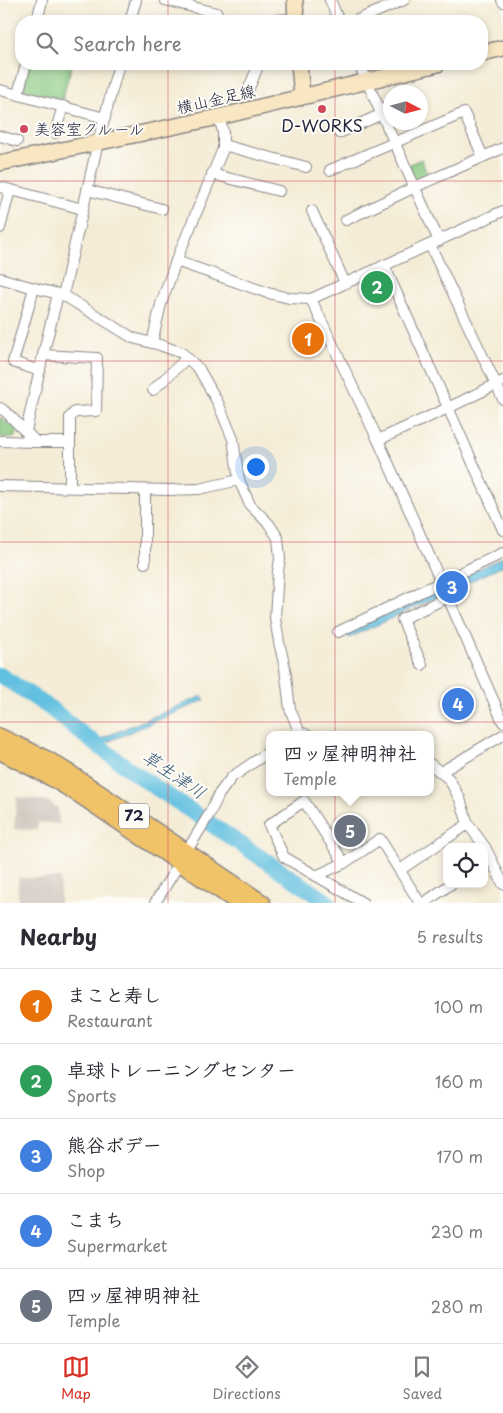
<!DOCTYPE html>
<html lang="en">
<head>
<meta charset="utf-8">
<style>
	body { margin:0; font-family:"Playpen Sans","Klee One",sans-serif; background:#f2f2f3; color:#2b2b33 }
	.controls { position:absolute; right:15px; bottom:15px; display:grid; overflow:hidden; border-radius:10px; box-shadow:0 2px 8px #0003 }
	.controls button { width:45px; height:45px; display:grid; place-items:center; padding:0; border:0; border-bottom:1px solid #e1e1e2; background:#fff; color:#2b2b33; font:25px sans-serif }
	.compass { position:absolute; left:383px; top:85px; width:45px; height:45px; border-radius:50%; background:#fff; box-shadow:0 2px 8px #0003; rotate:96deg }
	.you { position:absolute; left:255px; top:466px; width:18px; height:18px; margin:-12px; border:4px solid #fff; border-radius:50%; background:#1a73e8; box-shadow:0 0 0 8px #1a73e833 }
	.badge { display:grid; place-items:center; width:32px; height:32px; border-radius:50%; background:#d93025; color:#fff; font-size:16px; font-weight:700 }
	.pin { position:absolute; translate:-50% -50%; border:2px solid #fff; box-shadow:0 1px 5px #0006 }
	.popup { position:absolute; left:266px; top:731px; width:168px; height:65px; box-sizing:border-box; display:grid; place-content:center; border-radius:10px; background:#fff; filter:drop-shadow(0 1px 4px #0005); font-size:16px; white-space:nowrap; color:#7c7c81 }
	.popup b { font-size:19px; color:#2b2b33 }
	.popup::after { content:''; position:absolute; left:50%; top:100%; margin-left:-10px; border:10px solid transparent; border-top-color:#fff }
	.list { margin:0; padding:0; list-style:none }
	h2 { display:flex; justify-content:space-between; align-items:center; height:65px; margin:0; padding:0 20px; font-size:21px }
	h2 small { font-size:16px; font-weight:400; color:#7c7c81 }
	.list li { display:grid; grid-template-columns:32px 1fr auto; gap:15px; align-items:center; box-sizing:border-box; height:75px; padding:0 20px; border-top:1px solid #e1e1e2 }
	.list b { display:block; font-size:19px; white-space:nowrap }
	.list p { margin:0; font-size:16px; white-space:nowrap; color:#7c7c81 }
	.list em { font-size:16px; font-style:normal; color:#7c7c81 }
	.icon { flex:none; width:28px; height:28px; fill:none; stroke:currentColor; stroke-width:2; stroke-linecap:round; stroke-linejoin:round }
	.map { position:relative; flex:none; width:503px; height:903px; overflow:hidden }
	.search { position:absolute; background:#fff; box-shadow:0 2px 8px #0003; left:15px; right:15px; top:15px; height:55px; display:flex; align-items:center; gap:12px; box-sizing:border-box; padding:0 18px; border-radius:20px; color:#7c7c81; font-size:19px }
	.sheet { height:440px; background:#fff }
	nav { display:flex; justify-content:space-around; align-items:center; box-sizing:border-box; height:70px; border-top:1px solid #e1e1e2; background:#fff; font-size:14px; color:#7c7c81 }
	nav a { display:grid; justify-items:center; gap:2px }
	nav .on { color:#d93025 }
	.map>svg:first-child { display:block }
	.industrial { fill:#ccc2b9 }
	.green { fill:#88c880; stroke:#55755e }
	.water { fill:#62c0e0; stroke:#42718e }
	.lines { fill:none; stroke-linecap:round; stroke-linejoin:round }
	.river { stroke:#62c0e0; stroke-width:16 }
	.street-casing { stroke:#8b8788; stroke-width:12 }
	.secondary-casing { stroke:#8b8788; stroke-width:18 }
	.primary-casing { stroke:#8b8788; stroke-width:19 }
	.street { stroke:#fff; stroke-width:10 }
	.secondary { stroke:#f9e7c3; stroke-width:15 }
	.primary { stroke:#f1c369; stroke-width:16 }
	.grid { fill:none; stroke:#d1495b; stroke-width:1; stroke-opacity:0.55 }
	.poi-dot { fill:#d1495b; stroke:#fdfcf7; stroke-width:2 }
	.labels { text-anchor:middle; stroke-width:4; stroke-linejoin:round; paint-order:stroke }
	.shield { fill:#fdfcf7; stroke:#646373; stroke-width:1 }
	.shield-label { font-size:15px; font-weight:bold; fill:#22223b }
	.street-label { font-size:16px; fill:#22223b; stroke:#fdfcf7 }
	.poi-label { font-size:16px; fill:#22223b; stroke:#fdfcf7 }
	.water-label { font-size:18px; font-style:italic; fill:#385975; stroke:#fdfcf7 }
</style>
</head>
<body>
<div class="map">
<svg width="503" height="903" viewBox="0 0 503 903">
	<rect width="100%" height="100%" fill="#fdfcf7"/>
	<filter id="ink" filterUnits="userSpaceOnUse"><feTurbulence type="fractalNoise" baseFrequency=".02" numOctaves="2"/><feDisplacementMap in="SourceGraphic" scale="10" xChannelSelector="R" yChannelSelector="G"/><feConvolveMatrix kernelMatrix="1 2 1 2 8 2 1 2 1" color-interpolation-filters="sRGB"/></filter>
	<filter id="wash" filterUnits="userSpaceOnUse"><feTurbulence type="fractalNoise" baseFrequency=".0096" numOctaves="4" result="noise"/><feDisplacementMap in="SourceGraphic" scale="20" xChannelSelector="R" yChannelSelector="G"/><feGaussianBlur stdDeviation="1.12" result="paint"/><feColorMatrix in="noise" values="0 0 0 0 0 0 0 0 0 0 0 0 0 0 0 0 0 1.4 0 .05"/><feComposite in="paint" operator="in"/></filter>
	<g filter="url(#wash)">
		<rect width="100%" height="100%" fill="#f4ecd6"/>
		<g class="industrial">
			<path d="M17 797 48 801 58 809 59 824 38 822 37 830 14 829Z"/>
			<rect x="18" y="878" width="42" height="25"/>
		</g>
		<g class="green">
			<path d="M30 64H72L62 100 26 90 23 88Z"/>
			<path d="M421 159 429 178 420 182 414 180 408 165Z"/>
			<path d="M0 417 18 430 14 438 0 437Z"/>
		</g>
		<g class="water">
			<path d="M503 557V566L349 638 346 633Z"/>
			<path d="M202 696 205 700 98 746 93 742Z"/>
		</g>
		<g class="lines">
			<path class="river" d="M0 675 50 708 85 736 140 777 329 903"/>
		</g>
	</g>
	<g filter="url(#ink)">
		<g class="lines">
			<defs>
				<g id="street">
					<path d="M165 0 217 13"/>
					<path d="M330 0 339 21"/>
					<path d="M502 0 503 2"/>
					<path d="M37 21 42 0"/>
					<path d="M130 21 136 0"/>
					<path d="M277 21 278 20 296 18"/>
					<path d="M355 21 404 0"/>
					<path d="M359 64 439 241"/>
					<path d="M249 88 259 64"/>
					<path d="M0 90 105 118"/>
					<path d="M18 94 26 64"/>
					<path d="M55 133 63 106"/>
					<path d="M339 133 382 114"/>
					<path d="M0 136 17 141"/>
					<path d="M223 145 306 167"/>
					<path d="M330 170 464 113 483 157"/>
					<path d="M212 174 279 191"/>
					<path d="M0 187 83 209 98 142 119 64"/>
					<path d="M87 190 162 209"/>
					<path d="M312 211 345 283"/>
					<path d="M346 220 415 187 503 148"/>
					<path d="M0 228 10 190"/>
					<path d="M430 245 503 399"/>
					<path d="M176 261 268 293 289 298 311 299 503 211"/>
					<path d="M384 265 503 530"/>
					<path d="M0 278 34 288 63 295 133 338 160 345 182 353 199 369 218 403 233 439 239 480 250 505 269 524 278 538 280 559 278 571 275 618 279 642 285 668 290 709 299 731 307 735"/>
					<path d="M34 288 13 362 40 371"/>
					<path d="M63 295 83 209"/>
					<path d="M311 299 378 440 503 722"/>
					<path d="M152 343 161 304 176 261 223 149V132L219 117"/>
					<path d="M43 355 58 294"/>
					<path d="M153 390 187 358"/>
					<path d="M0 408 6 412 36 442 0 441"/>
					<path d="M26 431 43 355 97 358 96 411 75 412 70 417V487"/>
					<path d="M378 440 448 408 503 381"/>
					<path d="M36 442H70"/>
					<path d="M0 486 170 490 199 489 239 480"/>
					<path d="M145 563V490"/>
					<path d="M338 632 441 582 503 553"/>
					<path d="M422 665 402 619 448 597"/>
					<path d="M430 764 449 779 460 799 468 824 485 847 503 884"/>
					<path d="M441 772 503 735"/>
					<path d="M344 863 380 839 420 903"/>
					<path d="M400 870 468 824"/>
					<path d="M316 876 344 863 304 801 269 825 284 857 363 903"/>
					<path d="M155 903 210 813 219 794 232 777 270 751"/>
					<path d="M424 903 451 884"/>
				</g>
				<g id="secondary">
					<path d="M295 0 296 21"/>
					<path d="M482 53 503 48"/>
					<path d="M299 64 302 96"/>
					<path d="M0 163 219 117 438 64"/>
				</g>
				<g id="primary">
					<path d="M0 737 48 760 69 773 262 903"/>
					<path d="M0 751 52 778 80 795 239 903"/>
				</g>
			</defs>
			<use href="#street" class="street-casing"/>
			<use href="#secondary" class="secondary-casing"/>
			<use href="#primary" class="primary-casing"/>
			<use href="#street" class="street"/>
			<use href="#secondary" class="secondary"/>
			<use href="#primary" class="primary"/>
		</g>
	</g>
	<path class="grid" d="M168 0V21M335 0V21M168 64V903M335 64V903M0 181H503M0 361H503M0 542H503M0 722H503"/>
	<g class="poi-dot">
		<circle cx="322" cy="109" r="5"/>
		<circle cx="24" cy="129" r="5"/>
	</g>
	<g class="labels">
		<rect class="shield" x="119" y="803.5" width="30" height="25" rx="4"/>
		<g class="shield-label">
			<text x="134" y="821">72</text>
		</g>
		<g class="street-label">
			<text transform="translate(216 99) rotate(-13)" y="6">横山金足線</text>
		</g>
		<g class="poi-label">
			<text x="322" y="132">D-WORKS</text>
			<text x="34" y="135" text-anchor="start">美容室クルール</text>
		</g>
		<g class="water-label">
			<text transform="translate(174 775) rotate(34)" y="6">草生津川</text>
		</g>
	</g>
</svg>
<div class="controls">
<button><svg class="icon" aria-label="locate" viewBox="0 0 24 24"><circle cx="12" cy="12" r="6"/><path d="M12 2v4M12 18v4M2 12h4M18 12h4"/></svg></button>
</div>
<svg class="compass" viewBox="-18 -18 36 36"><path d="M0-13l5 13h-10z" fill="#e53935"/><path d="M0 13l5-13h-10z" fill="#7c7c81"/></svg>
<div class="you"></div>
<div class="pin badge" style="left:308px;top:339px;background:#e8710a">1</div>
<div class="pin badge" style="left:377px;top:287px;background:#2e9e5b">2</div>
<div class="pin badge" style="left:452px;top:587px;background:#3f7fe0">3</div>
<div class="pin badge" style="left:458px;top:704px;background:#3f7fe0">4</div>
<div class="pin badge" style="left:350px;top:831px;background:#6b7280">5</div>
<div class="popup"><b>四ッ屋神明神社</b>Temple</div>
<div class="search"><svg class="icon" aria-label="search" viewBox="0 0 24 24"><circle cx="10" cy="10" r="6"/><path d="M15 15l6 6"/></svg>Search here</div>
</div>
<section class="sheet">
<h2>Nearby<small>5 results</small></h2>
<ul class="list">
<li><span class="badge" style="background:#e8710a">1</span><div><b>まこと寿し</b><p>Restaurant</p></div><em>100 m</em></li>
<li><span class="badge" style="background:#2e9e5b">2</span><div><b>卓球トレーニングセンター</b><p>Sports</p></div><em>160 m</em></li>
<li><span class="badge" style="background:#3f7fe0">3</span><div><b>熊谷ボデー</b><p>Shop</p></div><em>170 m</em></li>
<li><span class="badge" style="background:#3f7fe0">4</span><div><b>こまち</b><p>Supermarket</p></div><em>230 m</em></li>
<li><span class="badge" style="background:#6b7280">5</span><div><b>四ッ屋神明神社</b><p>Temple</p></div><em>280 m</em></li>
</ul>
</section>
<nav>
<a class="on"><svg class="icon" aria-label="map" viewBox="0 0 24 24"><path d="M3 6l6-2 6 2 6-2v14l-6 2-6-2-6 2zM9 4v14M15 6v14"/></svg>Map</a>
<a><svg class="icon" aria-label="directions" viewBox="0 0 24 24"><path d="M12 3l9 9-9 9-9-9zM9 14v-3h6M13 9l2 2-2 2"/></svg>Directions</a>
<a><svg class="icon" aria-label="saved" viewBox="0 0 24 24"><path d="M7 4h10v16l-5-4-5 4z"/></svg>Saved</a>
</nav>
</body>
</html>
